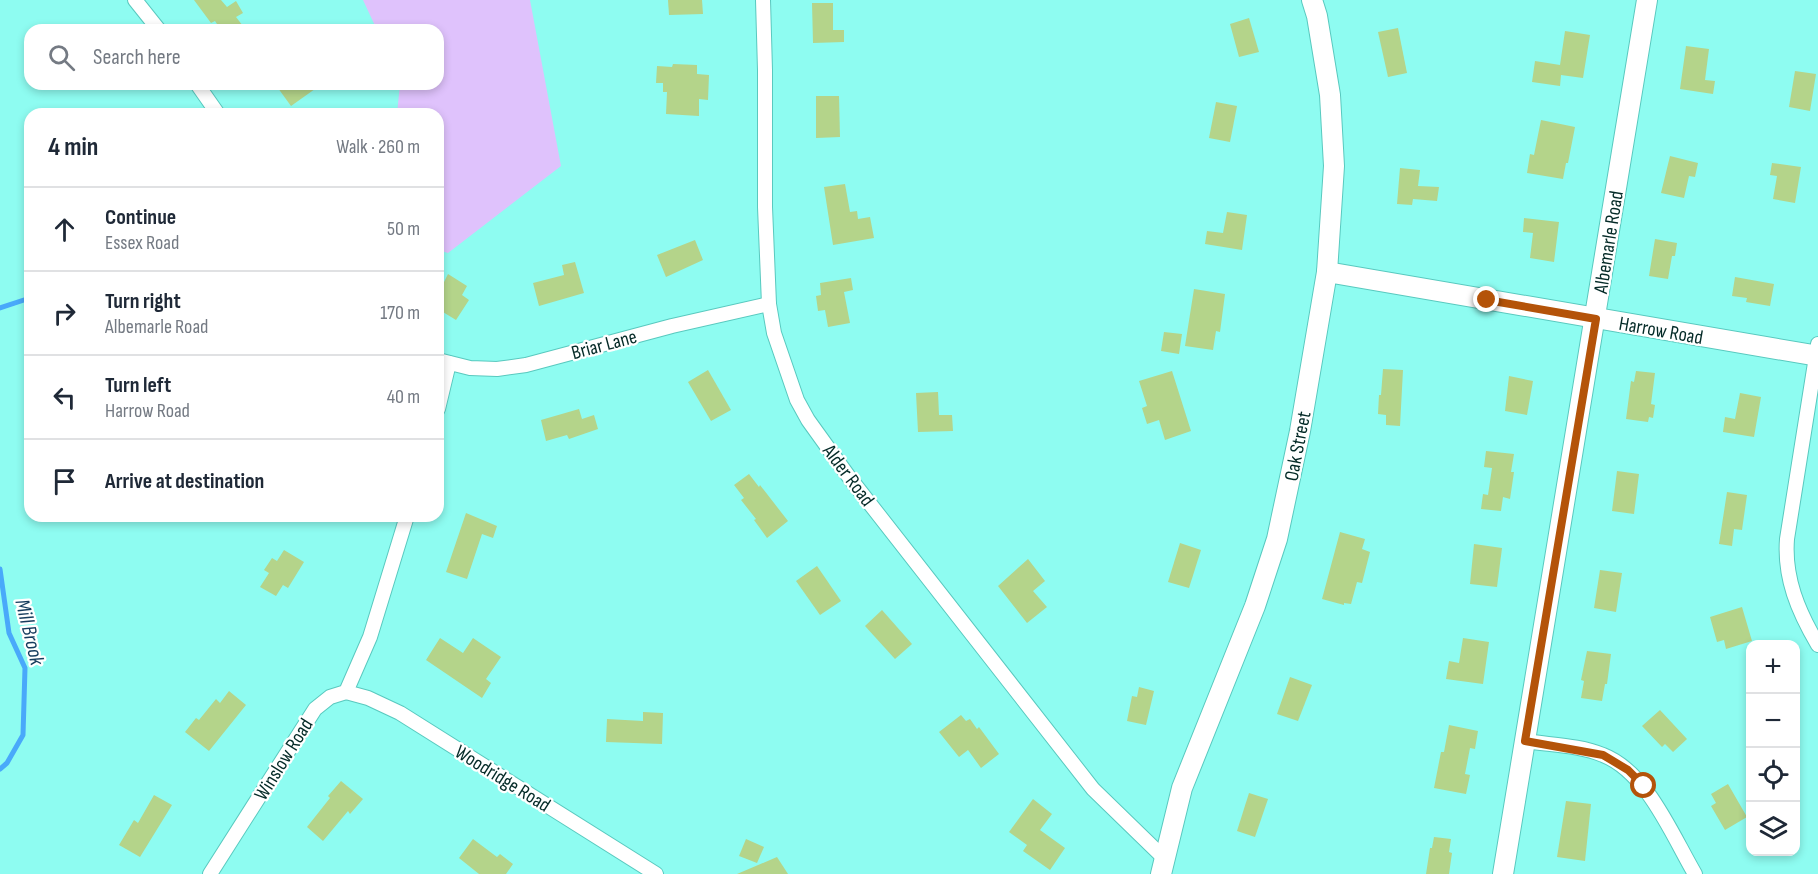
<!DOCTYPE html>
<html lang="en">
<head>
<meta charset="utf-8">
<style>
	body { margin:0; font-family:"Sofia Sans Condensed",sans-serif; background:#f6f6f7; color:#1f2937 }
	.controls { position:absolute; right:18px; bottom:18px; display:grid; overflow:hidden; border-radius:12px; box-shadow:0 3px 9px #0003 }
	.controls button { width:54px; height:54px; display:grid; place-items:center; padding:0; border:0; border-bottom:2px solid #e0e1e3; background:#fff; color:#1f2937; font:30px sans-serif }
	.stop { position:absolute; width:18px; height:18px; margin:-14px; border:4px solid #b45309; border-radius:50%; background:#fff }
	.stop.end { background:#b45309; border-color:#fff; box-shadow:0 2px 6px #0008 }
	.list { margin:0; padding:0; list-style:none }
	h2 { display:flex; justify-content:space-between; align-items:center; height:78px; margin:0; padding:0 24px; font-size:26px }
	h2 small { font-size:20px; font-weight:400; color:#747a83 }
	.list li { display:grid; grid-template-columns:39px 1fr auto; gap:18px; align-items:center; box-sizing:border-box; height:84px; padding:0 24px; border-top:2px solid #e0e1e3 }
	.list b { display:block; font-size:22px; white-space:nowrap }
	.list p { margin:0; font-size:20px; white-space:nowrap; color:#747a83 }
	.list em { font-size:20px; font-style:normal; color:#747a83 }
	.icon { flex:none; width:33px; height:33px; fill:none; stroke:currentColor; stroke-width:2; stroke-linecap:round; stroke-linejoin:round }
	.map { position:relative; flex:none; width:1818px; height:874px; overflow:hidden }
	.search { position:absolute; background:#fff; box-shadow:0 3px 9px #0003; left:24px; top:24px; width:420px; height:66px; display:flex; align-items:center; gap:15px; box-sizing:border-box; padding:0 21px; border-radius:18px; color:#747a83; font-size:22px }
	.panel { position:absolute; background:#fff; box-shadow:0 3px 9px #0003; left:24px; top:108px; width:420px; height:414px; border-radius:18px }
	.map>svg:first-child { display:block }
	.green { fill:#dfc2fc }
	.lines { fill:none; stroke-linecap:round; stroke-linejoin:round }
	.stream { stroke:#49a9fa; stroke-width:5 }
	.building { fill:#b4d48a }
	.street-casing { stroke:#59c9bf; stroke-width:16 }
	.secondary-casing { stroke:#59c9bf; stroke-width:22 }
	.street { stroke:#fff; stroke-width:14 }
	.secondary { stroke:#fff; stroke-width:20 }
	.route { stroke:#b45309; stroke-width:8 }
	.labels { text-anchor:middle; stroke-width:4.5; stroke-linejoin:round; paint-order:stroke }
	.street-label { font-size:20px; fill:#042a27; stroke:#fff }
	.water-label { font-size:21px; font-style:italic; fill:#153c5d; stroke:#fff }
</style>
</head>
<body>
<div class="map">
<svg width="1818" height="874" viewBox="0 0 1818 874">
	<rect width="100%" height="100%" fill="#8efcf1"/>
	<path class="green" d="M363 0H530L561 166 448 253 438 250V114H397L400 84H438V30H377Z"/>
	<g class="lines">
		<g class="stream">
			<path d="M0 308 30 298"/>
			<path d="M0 569 9 633 25 668 23 735 7 763 0 769"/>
		</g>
	</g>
	<g class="building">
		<path d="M194 0H221L227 7 236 1 243 13 236 17 246 30H221L215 21 211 23Z"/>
		<path d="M668 0H702L703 14 669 15Z"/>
		<path d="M812 3H833V30H844V42L813 43Z"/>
		<path d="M1249 18 1259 52 1239 57 1230 24Z"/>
		<path d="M1398 28 1407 73 1388 77 1378 32Z"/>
		<path d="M1565 31 1590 35 1583 78 1561 75 1560 86 1532 82 1535 61 1560 65Z"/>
		<path d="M1686 46 1709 49 1705 80 1715 81 1713 94 1680 89Z"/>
		<path d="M673 64 697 65V74L709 75 708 100 699 99V116L666 114 667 92H663V83H656L657 66 672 67Z"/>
		<path d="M1795 71 1816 74 1810 111 1789 107Z"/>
		<path d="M275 84H322L291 106Z"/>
		<path d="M816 96H839L840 137 816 138Z"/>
		<path d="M1216 102 1237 106 1230 142 1209 138Z"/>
		<path d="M1541 120 1575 127 1568 163H1566L1563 179 1527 173 1530 154 1534 155Z"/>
		<path d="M1670 156 1698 163 1695 177 1689 176 1684 198 1661 193Z"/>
		<path d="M1772 163 1801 167 1795 203 1773 199 1777 176 1770 175Z"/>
		<path d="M1400 168 1420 170 1418 186 1439 187 1437 201 1413 199 1412 205 1397 204Z"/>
		<path d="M845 184 850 212 857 211 858 219 870 217 874 238 833 245 824 187Z"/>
		<path d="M1227 212 1247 215 1242 250 1205 244 1207 231 1223 233Z"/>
		<path d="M1524 218 1559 222 1554 262 1530 258 1533 233 1523 232Z"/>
		<path d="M1655 239 1677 243 1675 256H1672L1668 279 1649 276Z"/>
		<path d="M695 240 703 260 666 277 657 255Z"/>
		<path d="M575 262 584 293 539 306 533 283 564 275 562 265Z"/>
		<path d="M448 274 467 286 462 295 469 300 456 320 438 309V281L443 284Z"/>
		<path d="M1735 277 1774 284 1770 306 1746 302 1747 298 1732 296Z"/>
		<path d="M851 278 853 290 844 292 850 323 828 327 825 310 818 311 816 296 821 295 820 283Z"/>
		<path d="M1194 289 1225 294 1220 332 1216 331 1213 350 1185 346Z"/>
		<path d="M1164 332 1182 334 1179 354 1161 351Z"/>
		<path d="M1383 369 1403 370 1400 426 1386 425V415L1378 414 1379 395H1381Z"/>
		<path d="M708 370 731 410 711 421 688 382Z"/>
		<path d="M1172 371 1191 431 1165 440 1159 420 1147 424 1142 408 1147 406 1139 381Z"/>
		<path d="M1636 371 1655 373 1651 404 1655 405 1653 418 1649 417 1648 422 1626 419 1631 381 1634 382Z"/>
		<path d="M1509 376 1533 381 1527 415 1505 411Z"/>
		<path d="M938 392 939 415H952L953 431 918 432 916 393Z"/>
		<path d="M1740 393 1761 397 1754 437 1723 432 1725 417 1735 419Z"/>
		<path d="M579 409 582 419 594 415 598 429 569 439 567 435 546 441 541 420Z"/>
		<path d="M1486 451 1514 454 1511 472H1514L1510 499 1503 497 1501 511 1481 509 1483 494 1488 495 1492 468 1484 467Z"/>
		<path d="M1617 471 1639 474 1634 514 1612 511Z"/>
		<path d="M749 474 759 487 760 485 788 521 767 538 754 520 756 519 741 500 744 498 734 485Z"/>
		<path d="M1727 492 1747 495 1742 530 1734 529 1732 546 1719 544Z"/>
		<path d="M466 513 497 526 493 538 482 534 467 579 446 572Z"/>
		<path d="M1340 532 1365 539 1362 549 1370 552 1362 583 1357 582 1351 604 1344 603V605L1322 599Z"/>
		<path d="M1180 543 1201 550 1189 588 1168 582Z"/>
		<path d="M1474 544 1502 548 1497 587 1470 584Z"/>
		<path d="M284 550 304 562 288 588 283 585 276 596 260 587 269 573 264 570 272 558 277 561Z"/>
		<path d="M1028 559 1045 581 1033 591 1047 607 1027 623 998 586Z"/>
		<path d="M817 566 841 601 820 615 796 581Z"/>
		<path d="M1600 570 1622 573 1616 612 1594 608Z"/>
		<path d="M1742 607 1752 641 1726 649 1724 640 1717 642 1710 617Z"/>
		<path d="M882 610 912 644 895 659 865 626Z"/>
		<path d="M440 638 463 653 473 638 501 657 486 679 491 683 482 698 426 660Z"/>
		<path d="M1463 638 1489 642 1483 684 1446 679 1449 661 1459 663Z"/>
		<path d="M1587 651 1611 654 1607 684H1605L1602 701 1581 698 1584 681 1581 680Z"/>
		<path d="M1290 677 1312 685 1298 721 1277 714Z"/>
		<path d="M1139 687 1154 691 1146 725 1127 721 1132 696 1137 697Z"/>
		<path d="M229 691 246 705 209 751 185 732 196 718 199 720 216 699 220 703Z"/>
		<path d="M1660 710 1687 739 1673 752 1665 744 1662 747 1642 726Z"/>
		<path d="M643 712 663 713 662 744 606 742 607 719 643 721Z"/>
		<path d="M961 715 966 721 970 719 977 729 979 727 999 754 981 768 968 750 959 757 939 732Z"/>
		<path d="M1449 725 1478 731 1475 749 1470 748 1465 774 1470 775 1466 794 1434 788 1441 752H1444Z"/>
		<path d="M341 781 363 799 350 814 348 811 323 841 307 827 330 798 328 796Z"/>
		<path d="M1728 784 1747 817 1725 830 1711 806 1716 803 1711 794Z"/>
		<path d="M1249 793 1268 799 1255 837 1237 831Z"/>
		<path d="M154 795 172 805 140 857 119 845 134 820 138 823Z"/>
		<path d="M1033 799 1052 814 1040 830 1065 848 1050 870 1023 851 1027 845 1009 832Z"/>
		<path d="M1566 801 1591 804 1585 861 1557 857Z"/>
		<path d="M1434 837 1451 839 1449 852 1452 853 1449 874H1426L1430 848H1432Z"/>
		<path d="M473 839 497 857 500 854 513 864 506 874H479L459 858Z"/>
		<path d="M746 839 764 847 757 863 739 856Z"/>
		<path d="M777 857 788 874H737Z"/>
	</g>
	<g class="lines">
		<defs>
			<g id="street">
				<path d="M135 0 159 30"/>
				<path d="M763 0 765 70V207L769 304 774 333 797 400 808 420 849 477 1093 789 1164 858"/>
				<path d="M197 84 218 114"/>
				<path d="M1818 344 1787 539C1784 578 1798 611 1818 645"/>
				<path d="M438 360 470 368 497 369 526 365 672 326 769 304"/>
				<path d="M438 409 449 363"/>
				<path d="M346 692 368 698 400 713 656 874"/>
				<path d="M1525 741C1550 745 1580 745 1603 755 1647 772 1672 835 1695 874"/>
				<path d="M210 874 315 709 330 697 346 692 370 637 407 516"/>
			</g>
			<g id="secondary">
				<path d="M1327 272 1818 356"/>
				<path d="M1161 874 1182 788 1255 606 1277 539 1300 431 1327 272 1334 166 1330 95 1317 16 1312 0"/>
				<path d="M1503 874 1647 0"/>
			</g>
		</defs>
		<use href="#street" class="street-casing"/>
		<use href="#secondary" class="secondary-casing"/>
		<use href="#street" class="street"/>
		<use href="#secondary" class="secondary"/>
	</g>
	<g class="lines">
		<path class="route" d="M1487 300 1596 319 1525 741 1603 755 1628 770 1644 786"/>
	</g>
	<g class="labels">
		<g class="street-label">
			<text transform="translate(1608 242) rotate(-81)" y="7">Albemarle Road</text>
			<text transform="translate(1661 330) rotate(10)" y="7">Harrow Road</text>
			<text transform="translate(604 344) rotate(-15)" y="7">Briar Lane</text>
			<text transform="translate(1297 446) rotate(-79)" y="7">Oak Street</text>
			<text transform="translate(849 475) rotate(53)" y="7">Alder Road</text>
			<text transform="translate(283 759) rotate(-58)" y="7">Winslow Road</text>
			<text transform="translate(503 778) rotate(32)" y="7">Woodridge Road</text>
		</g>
		<g class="water-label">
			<text transform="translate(30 632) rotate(76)" y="7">Mill Brook</text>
		</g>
	</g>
</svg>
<div class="controls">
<button>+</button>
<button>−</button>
<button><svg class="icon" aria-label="locate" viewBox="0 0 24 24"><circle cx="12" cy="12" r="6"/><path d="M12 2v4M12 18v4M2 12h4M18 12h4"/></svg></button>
<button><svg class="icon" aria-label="layers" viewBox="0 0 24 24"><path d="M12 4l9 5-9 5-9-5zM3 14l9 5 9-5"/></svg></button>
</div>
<div class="stop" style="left:1644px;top:786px"></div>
<div class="stop end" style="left:1487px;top:300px"></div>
<div class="search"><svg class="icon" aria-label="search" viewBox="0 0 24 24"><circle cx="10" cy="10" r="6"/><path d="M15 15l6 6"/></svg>Search here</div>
<section class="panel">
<h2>4 min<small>Walk · 260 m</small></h2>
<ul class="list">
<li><svg class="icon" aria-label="ahead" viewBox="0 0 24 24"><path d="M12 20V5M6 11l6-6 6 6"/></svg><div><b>Continue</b><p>Essex Road</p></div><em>50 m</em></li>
<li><svg class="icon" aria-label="right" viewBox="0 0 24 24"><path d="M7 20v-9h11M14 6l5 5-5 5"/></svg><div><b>Turn right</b><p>Albemarle Road</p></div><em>170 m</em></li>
<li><svg class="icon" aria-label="left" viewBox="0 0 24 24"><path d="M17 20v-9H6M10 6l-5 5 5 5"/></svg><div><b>Turn left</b><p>Harrow Road</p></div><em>40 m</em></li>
<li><svg class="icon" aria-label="arrive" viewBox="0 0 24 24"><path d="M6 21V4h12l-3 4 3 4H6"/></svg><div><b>Arrive at destination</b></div></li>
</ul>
</section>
</div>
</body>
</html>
